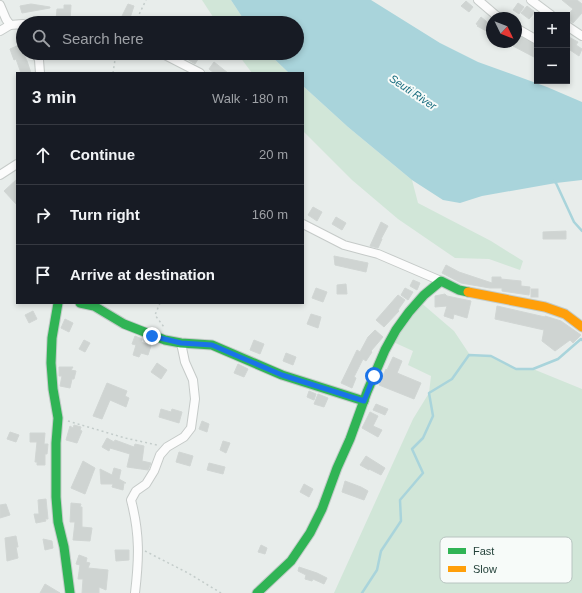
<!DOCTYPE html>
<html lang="en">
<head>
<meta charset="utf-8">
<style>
	body { margin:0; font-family:Arial,sans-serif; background:#20242c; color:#f1f3f6 }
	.controls { position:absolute; right:12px; top:12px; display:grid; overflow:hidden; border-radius:0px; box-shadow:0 2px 6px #0003 }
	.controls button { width:36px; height:36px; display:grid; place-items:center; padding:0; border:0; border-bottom:1px solid #363941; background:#171b24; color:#f1f3f6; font:20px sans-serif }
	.compass { position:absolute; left:486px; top:12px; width:36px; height:36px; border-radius:50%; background:#171b24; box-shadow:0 2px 6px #0003; rotate:133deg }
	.stop { position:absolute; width:12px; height:12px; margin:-9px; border:3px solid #1a73e8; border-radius:50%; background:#fff }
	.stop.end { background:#1a73e8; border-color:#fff; box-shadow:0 1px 4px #0008 }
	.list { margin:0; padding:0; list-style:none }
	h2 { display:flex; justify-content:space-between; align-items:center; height:52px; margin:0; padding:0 16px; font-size:17px }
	h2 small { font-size:13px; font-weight:400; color:#9ea1a6 }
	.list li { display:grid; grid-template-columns:26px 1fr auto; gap:12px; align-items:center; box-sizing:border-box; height:60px; padding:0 16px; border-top:1px solid #363941 }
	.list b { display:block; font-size:15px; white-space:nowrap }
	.list em { font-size:13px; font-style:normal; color:#9ea1a6 }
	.icon { flex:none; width:22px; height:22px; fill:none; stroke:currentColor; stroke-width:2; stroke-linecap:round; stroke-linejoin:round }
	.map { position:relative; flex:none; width:582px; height:593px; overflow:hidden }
	.search { position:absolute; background:#171b24; box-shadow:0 2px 6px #0003; left:16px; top:16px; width:288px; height:44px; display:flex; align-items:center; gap:10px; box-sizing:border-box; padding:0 14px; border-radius:22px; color:#9ea1a6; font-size:15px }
	.panel { position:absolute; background:#171b24; box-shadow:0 2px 6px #0003; left:16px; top:72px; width:288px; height:232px; border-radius:0px }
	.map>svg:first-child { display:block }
	.green { fill:#d1e6d8 }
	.water { fill:#a9d4db }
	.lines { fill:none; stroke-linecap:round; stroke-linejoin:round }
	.stream { stroke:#a9d4db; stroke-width:2.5 }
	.building { fill:#cfd4d2; stroke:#d1d6d4 }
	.street-casing { stroke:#c5cac8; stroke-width:10 }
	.fast-casing { stroke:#c3cbc8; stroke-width:11 }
	.slow-casing { stroke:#c3cbc8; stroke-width:11 }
	.path { stroke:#c3ccca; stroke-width:1.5; stroke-dasharray:2 3; stroke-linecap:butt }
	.street { stroke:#fcfcfc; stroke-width:8 }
	.fast { stroke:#30b455; stroke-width:9 }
	.slow { stroke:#ff9f0a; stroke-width:9 }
	.route { stroke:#1a73e8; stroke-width:5 }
	.labels { text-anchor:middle; stroke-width:4; stroke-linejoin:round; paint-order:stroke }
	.water-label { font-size:11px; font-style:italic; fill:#1c6f80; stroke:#f7fbf9 }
	.key { fill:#f7fbf9; stroke:#b8c4c0; stroke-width:1 }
	.key-label { font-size:11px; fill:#24423a }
</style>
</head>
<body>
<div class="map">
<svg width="582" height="593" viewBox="0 0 582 593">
	<rect width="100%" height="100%" fill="#e8edeb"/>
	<g class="green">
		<path d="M202 0H231L246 23H217Z"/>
		<path d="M237 53H268L289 73H252Z"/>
		<path d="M303 86 348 127 412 180 418 203 491 241 523 261 520 270 489 259 455 258 398 219 352 180 303 131Z"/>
		<path d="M419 301 454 331 470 355 491 356 516 369H533L582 389V593H334L413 419 429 393 431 376 408 365 413 351 391 341Z"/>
	</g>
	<path class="water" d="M231 0H371L440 43 478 62 547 87 582 102V180L556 183 482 196 460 203 443 200 412 180 348 127 303 86V73H289L268 53H297V23H246Z"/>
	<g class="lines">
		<g class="stream">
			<path d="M553 181 556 183 574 222 582 231"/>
			<path d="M362 593 377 570 381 551 401 521 400 500 423 473 412 449 423 438 433 416 429 393 452 379 469 355 491 356 516 369H533L558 359 581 339 582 340"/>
		</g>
	</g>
	<g class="building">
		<path d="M562 0H577L582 4V13L573 23 567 19V16L573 9Z"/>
		<path d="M466 1 473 7 469 12 461 6Z"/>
		<path d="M518 3 524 7 519 14 513 10Z"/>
		<path d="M31 4 50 7V8L22 13 20 6Z"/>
		<path d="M128 4 134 6 129 21 121 18Z"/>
		<path d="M64 5H71L70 21 56 20 57 9H64Z"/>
		<path d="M527 6 535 12 529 19 521 13Z"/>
		<path d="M481 17 492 26V34L477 26 478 25 476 24Z"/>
		<path d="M519 36 537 45V53L534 57 513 46Z"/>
		<path d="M567 36 578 42 576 45 582 49 579 56 567 48Z"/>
		<path d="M19 45 27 61 31 73H21L16 59 14 60 10 49Z"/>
		<path d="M178 53H195L200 56 195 64Z"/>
		<path d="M214 62 228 73H214L209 69Z"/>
		<path d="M17 179V205L4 191Z"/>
		<path d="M313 207 322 212 317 221 308 215Z"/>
		<path d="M336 217 346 223 342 230 332 224Z"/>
		<path d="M381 222 388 226 381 239H382L378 248 370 246Z"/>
		<path d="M566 231V239H543V232Z"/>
		<path d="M334 256 368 263 366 272 335 265Z"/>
		<path d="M446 265 459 272 492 283V277H501V279L521 281V286L530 287 529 295 502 291V288H490L461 283 442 273Z"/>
		<path d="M413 280 420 283 417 290 410 286Z"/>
		<path d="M346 284 347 294H337V285Z"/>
		<path d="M316 288 327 292 323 302 312 298Z"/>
		<path d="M405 288 413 292 408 300 401 295Z"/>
		<rect x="531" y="289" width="7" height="8"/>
		<path d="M445 294 447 296 471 301 467 318 454 314 453 319 444 316 447 306 435 307V296Z"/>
		<path d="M398 295 405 300 398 310 399 311 384 327 376 320Z"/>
		<path d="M497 306 545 317V316L561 321 581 335 573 343 570 340 555 351 542 341 544 330 495 319Z"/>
		<path d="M33 311 37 319 29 323 25 315Z"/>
		<path d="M311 314 321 317 318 328 307 324Z"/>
		<path d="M65 319 73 323 69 332 61 328Z"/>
		<path d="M375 330 383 337 371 351 372 352 366 361 363 359 354 377 356 378 352 388 341 383 357 350 360 352 368 337Z"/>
		<path d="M135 336 142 339 141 342 151 346 148 355 141 353 139 357 133 355 136 345 132 344Z"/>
		<path d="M84 340 90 343 85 352 79 349Z"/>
		<path d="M254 340 264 344 260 354 250 350Z"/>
		<path d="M286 353 296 357 293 365 283 361Z"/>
		<path d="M393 357 402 361 397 373 421 383 414 399 379 385 386 369 387 370Z"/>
		<path d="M157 363 167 370 161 379 151 372Z"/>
		<path d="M238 364 248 369 244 377 234 373Z"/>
		<path d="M59 367H73L71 370 76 371 74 379H72L70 388 60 386 62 376H59Z"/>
		<path d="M107 383 127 391 125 396 129 398 126 407 110 400 102 419 93 416Z"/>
		<path d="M309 391 316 394 314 400 307 397Z"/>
		<path d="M318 394 328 398 324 407 314 404Z"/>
		<path d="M376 404 388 409 385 415 373 410Z"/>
		<path d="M161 409 171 412 172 409 182 412 179 423 159 417Z"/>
		<path d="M370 412 378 416 373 426 382 430 378 437 362 428Z"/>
		<path d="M202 421 209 424 207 432 199 429Z"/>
		<path d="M74 425 81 427 80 430 82 431 77 443 66 440 70 426 73 428Z"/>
		<path d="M10 432 19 435 16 442 7 439Z"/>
		<path d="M30 433H45L44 444H48L47 454H45V465H37V462H35L37 442H30Z"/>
		<path d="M107 438 114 442 115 440 134 447 135 444 144 446 142 461 151 463 148 470 127 467 130 454 110 448 109 451 102 447Z"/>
		<path d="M223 441 230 443 226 453 220 450Z"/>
		<path d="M179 452 193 456 190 466 176 462Z"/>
		<path d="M366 456 385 468 381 475 369 469V470L360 465Z"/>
		<path d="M83 461 95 468 85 494 71 488Z"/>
		<path d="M209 463 225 467 223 474 207 470Z"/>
		<path d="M114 468 121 470 119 479 126 483H124L123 490 112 487 113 484H101L100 469 112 475Z"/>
		<path d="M345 481 361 487 368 491 364 500 342 492Z"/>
		<path d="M304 484 313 489 309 497 300 492Z"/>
		<path d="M46 499 48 519H45L46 521 36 523 34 514H39L38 500Z"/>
		<path d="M71 503 81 504 80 507H82V527L92 528 90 541 73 540 75 522H70Z"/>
		<path d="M6 504 10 515 0 518V505Z"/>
		<path d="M16 536 18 547H16L18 558 7 561 5 538Z"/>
		<path d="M43 539 52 541 53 548 45 550Z"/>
		<path d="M261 545 267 548 265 554 258 552Z"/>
		<path d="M115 550H129V560L116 561Z"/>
		<path d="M79 555 87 558 86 562 90 563 88 568 108 570 106 590 99 587V593H82L83 579H78L80 565 76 564Z"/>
		<path d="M299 567 317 573 327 578 324 584 313 579 312 581 305 579 306 575 298 571Z"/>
		<path d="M45 584 60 593H40Z"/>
	</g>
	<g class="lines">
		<defs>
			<g id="street">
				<path d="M478 0 499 18"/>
				<path d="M531 0 551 15"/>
				<path d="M0 5 6 19 10 25 23 24"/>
				<path d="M567 26 582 36"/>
				<path d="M516 28 537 40"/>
				<path d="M0 31 10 25"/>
				<path d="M36 53 39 60 40 73"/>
				<path d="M161 53 200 73"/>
				<path d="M0 175 17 164"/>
				<path d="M303 224 344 245 378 254 441 281"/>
				<path d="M135 593C139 559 140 534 131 500L136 491 146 484 154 471 160 455 167 447 184 437 191 428 195 399 193 380 185 362 181 343"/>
			</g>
			<g id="fast">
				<path d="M58 303 52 338 51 363 53 389 58 418 56 443V497L58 522 64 547 70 593"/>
				<path d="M80 303 94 306 124 324 165 340 181 343 212 345 282 375 364 401"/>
				<path d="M257 593 291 561 310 533 322 509 337 468 350 439 367 392 385 350 396 330 409 312 424 295 441 281 459 290 468 292"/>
			</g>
			<path id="slow" d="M468 292 545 307 565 314 582 327"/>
		</defs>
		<use href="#street" class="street-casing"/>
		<use href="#fast" class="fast-casing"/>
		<use href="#slow" class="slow-casing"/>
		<g class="path">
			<path d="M135 23 146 0"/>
			<path d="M113 73 116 53"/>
			<path d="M160 303 155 315 164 327"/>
			<path d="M68 421 125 438 157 445"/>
			<path d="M145 551 188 573 221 593"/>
		</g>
		<use href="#street" class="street"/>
		<use href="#fast" class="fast"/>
		<use href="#slow" class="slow"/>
	</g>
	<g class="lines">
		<path class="route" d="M152 336 181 343 212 345 282 375 364 401 374 376"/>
	</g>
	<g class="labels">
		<g class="water-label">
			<text transform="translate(413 92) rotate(34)" y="4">Seuti River</text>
		</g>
	</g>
	<rect x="440" y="537" width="132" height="46" rx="6" class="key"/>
	<rect x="448" y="548" width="18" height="6" fill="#30b455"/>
	<rect x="448" y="566" width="18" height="6" fill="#ff9f0a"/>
	<g class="key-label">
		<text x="473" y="555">Fast</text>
		<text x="473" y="573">Slow</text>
	</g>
</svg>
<div class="controls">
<button>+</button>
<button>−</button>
</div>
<svg class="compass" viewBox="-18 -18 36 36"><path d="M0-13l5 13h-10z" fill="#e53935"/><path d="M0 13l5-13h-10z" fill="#9ea1a6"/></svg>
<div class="stop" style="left:374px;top:376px"></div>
<div class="stop end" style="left:152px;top:336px"></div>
<div class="search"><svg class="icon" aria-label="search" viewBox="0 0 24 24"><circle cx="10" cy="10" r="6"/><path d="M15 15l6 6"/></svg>Search here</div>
<section class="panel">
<h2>3 min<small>Walk · 180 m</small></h2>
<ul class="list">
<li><svg class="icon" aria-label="ahead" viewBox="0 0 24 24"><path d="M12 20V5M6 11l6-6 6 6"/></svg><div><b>Continue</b></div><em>20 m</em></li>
<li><svg class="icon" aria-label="right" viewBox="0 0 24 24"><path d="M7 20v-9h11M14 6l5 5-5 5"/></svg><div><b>Turn right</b></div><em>160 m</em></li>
<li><svg class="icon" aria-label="arrive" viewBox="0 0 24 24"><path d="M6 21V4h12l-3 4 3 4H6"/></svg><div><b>Arrive at destination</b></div></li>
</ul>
</section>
</div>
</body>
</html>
